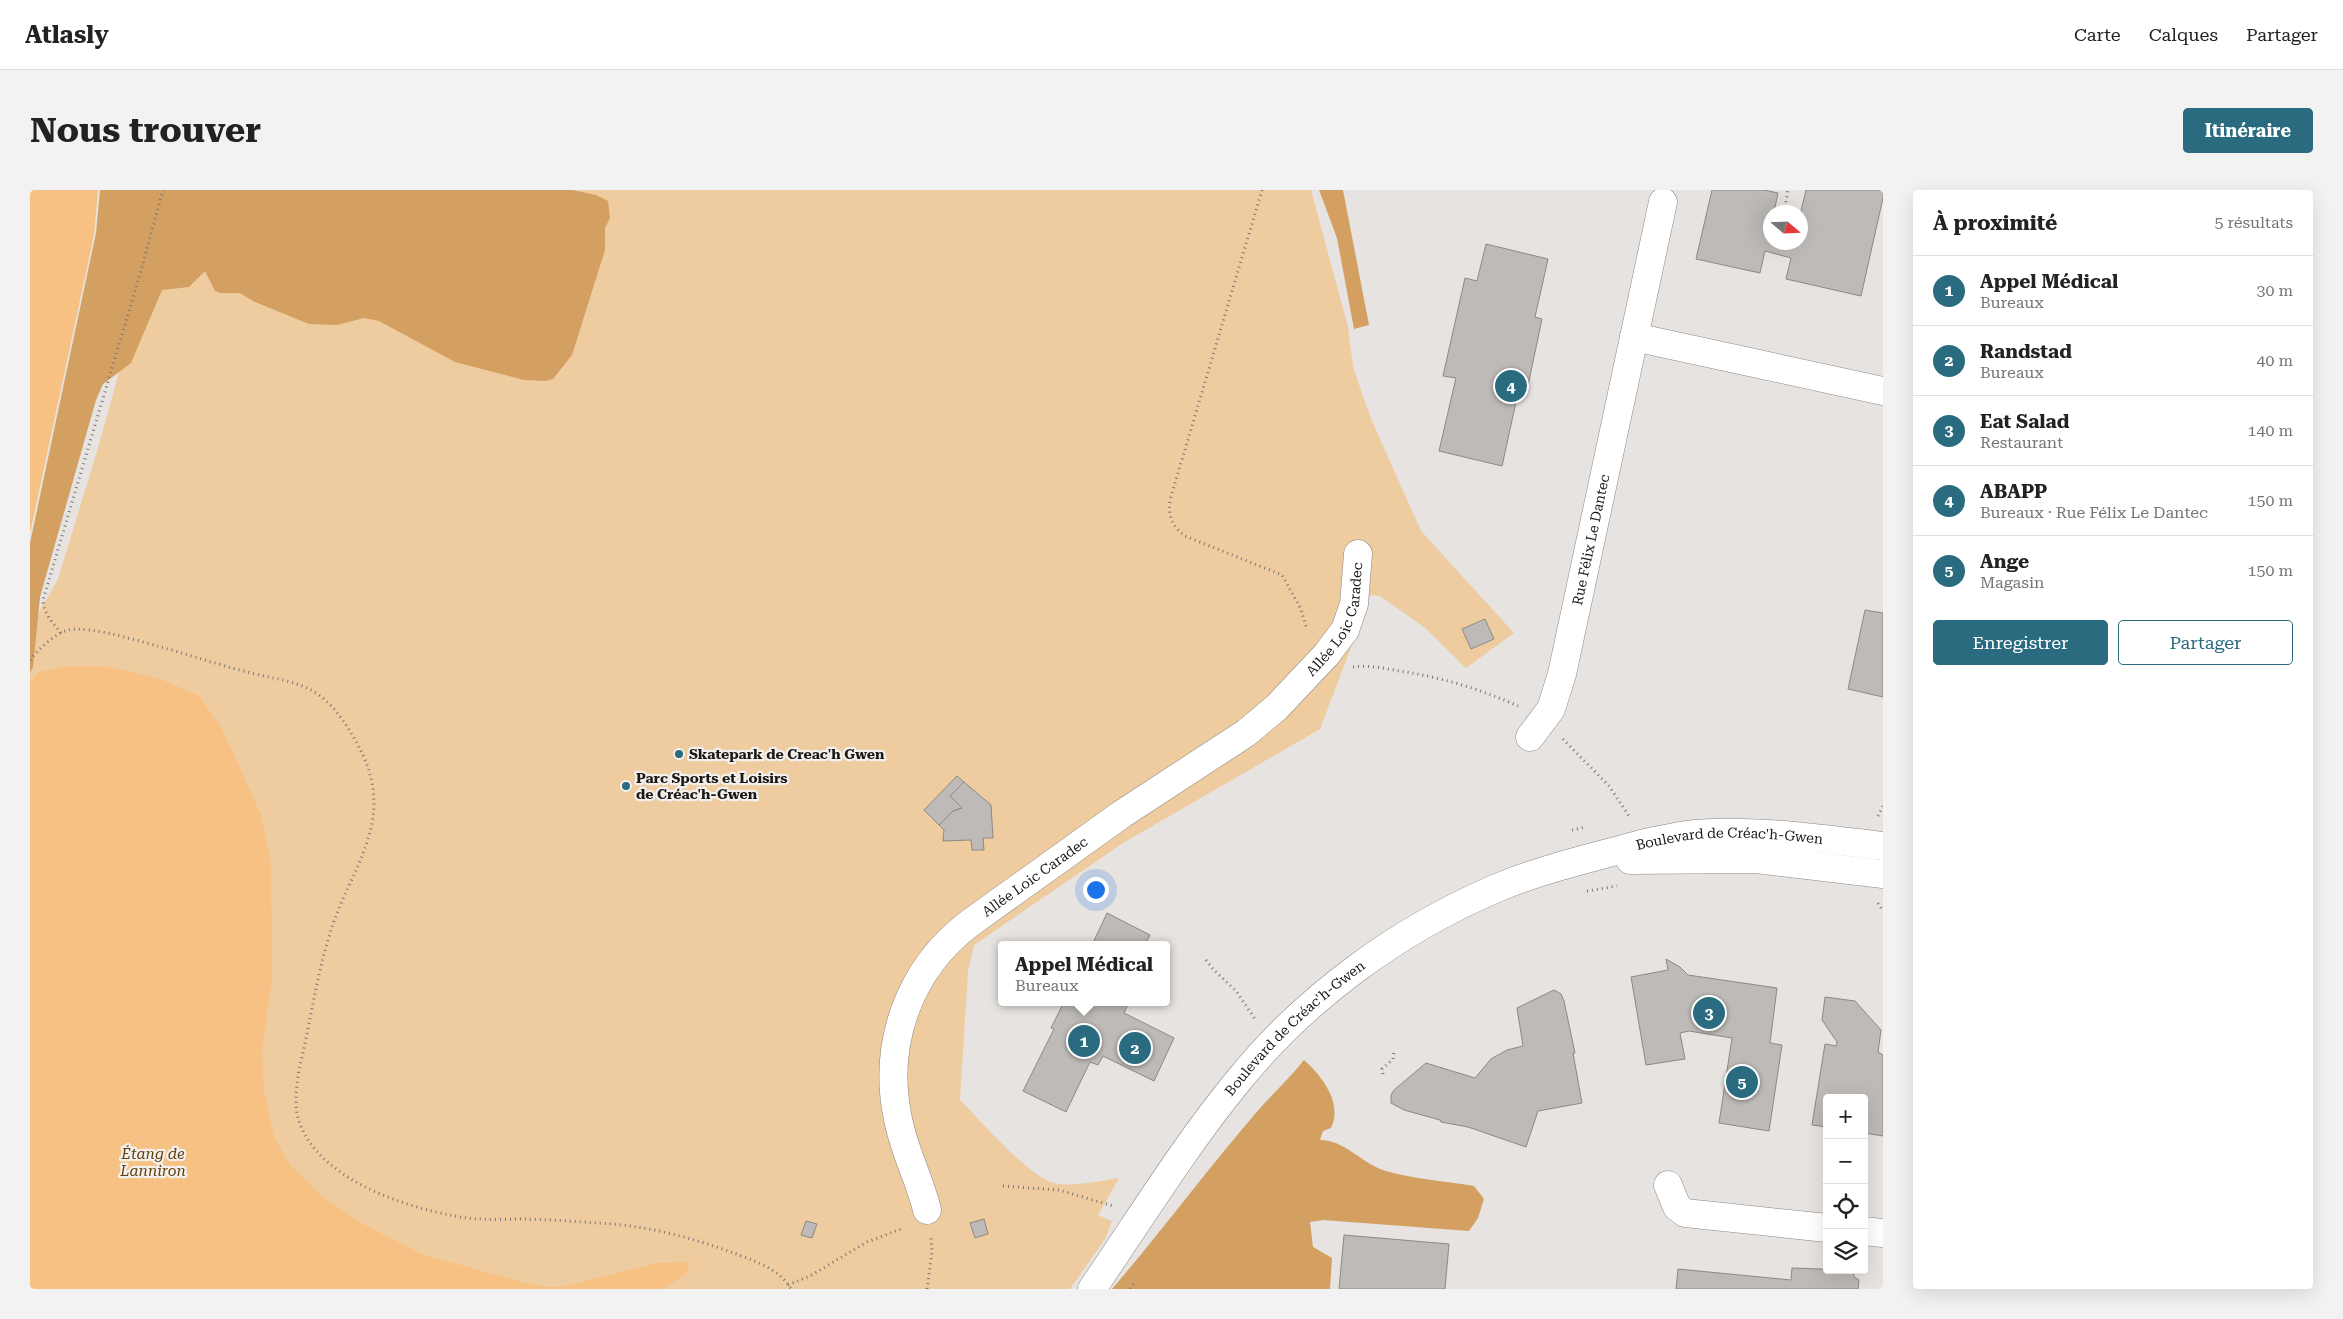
<!DOCTYPE html>
<html lang="fr">
<head>
<meta charset="utf-8">
<style>
	body { margin:0; font-family:"Roboto Serif",serif; background:#f2f2f2; color:#222 }
	.controls { position:absolute; right:15px; bottom:15px; display:grid; overflow:hidden; border-radius:5px; box-shadow:0 5px 20px #0002 }
	.controls button { width:45px; height:45px; display:grid; place-items:center; padding:0; border:0; border-bottom:1px solid #e0e0e0; background:#fff; color:#222; font:25px sans-serif }
	.compass { position:absolute; left:1733px; top:15px; width:45px; height:45px; border-radius:50%; background:#fff; box-shadow:0 5px 20px #0002; rotate:109deg }
	.you { position:absolute; left:1065px; top:699px; width:18px; height:18px; margin:-12px; border:4px solid #fff; border-radius:50%; background:#1a73e8; box-shadow:0 0 0 8px #1a73e833 }
	.badge { display:grid; place-items:center; width:32px; height:32px; border-radius:50%; background:#2a6b7f; color:#fff; font-size:16px; font-weight:700 }
	.pin { position:absolute; translate:-50% -50%; border:2px solid #fff; box-shadow:0 1px 5px #0006 }
	.popup { position:absolute; left:968px; top:751px; width:172px; height:65px; box-sizing:border-box; display:grid; place-content:center; border-radius:5px; background:#fff; filter:drop-shadow(0 1px 4px #0005); font-size:16px; white-space:nowrap; color:#767676 }
	.popup b { font-size:19px; color:#222 }
	.popup::after { content:''; position:absolute; left:50%; top:100%; margin-left:-10px; border:10px solid transparent; border-top-color:#fff }
	.list { margin:0; padding:0; list-style:none }
	h2 { display:flex; justify-content:space-between; align-items:center; height:65px; margin:0; padding:0 20px; font-size:21px }
	h2 small { font-size:16px; font-weight:400; color:#767676 }
	.list li { display:grid; grid-template-columns:32px 1fr auto; gap:15px; align-items:center; box-sizing:border-box; height:70px; padding:0 20px; border-top:1px solid #e0e0e0 }
	.list b { display:block; font-size:19px; white-space:nowrap }
	.list p { margin:0; font-size:16px; white-space:nowrap; color:#767676 }
	.list em { font-size:16px; font-style:normal; color:#767676 }
	.actions { display:flex; gap:10px; padding:15px 20px }
	.actions a { flex:1; padding:11px 0; border:1px solid #2a6b7f; border-radius:5px; text-align:center; font-size:18px; color:#2a6b7f }
	.actions .main { background:#2a6b7f; color:#fff }
	.icon { flex:none; width:28px; height:28px; fill:none; stroke:currentColor; stroke-width:2; stroke-linecap:round; stroke-linejoin:round }
	.map { position:relative; flex:none; width:1853px; height:1099px; overflow:hidden; border-radius:5px }
	header { display:flex; align-items:center; gap:30px; box-sizing:border-box; height:70px; padding:0 25px; background:#fff; border-bottom:1px solid #e0e0e0 }
	header strong { font-size:24px }
	nav { display:flex; gap:28px; margin-inline-start:auto; font-size:18px }
	.intro { display:flex; align-items:center; justify-content:space-between; box-sizing:border-box; height:120px; padding:0 30px }
	h1 { margin:0; font-size:35px }
	.button { padding:12px 22px; border-radius:5px; background:#2a6b7f; color:#fff; font-size:18px; font-weight:700 }
	main { display:flex; gap:30px; padding:0 30px }
	aside { flex:1; background:#fff; border-radius:5px; box-shadow:0 5px 20px #0002 }
	.map>svg:first-child { display:block }
	.green { fill:#efcba0 }
	.forest { fill:#d3a062 }
	.water { fill:#f6c182 }
	.building { fill:#bdbab7; stroke:#8c8985 }
	.lines { fill:none; stroke-linecap:round; stroke-linejoin:round }
	.minor-casing { stroke:#8b8885; stroke-width:29 }
	.path { stroke:#787673; stroke-width:3; stroke-dasharray:1 4; stroke-linecap:butt }
	.minor { stroke:#fff; stroke-width:28 }
	.poi-dot { fill:#2a6b7f; stroke:#f3f0ed; stroke-width:2 }
	.labels { text-anchor:middle; stroke-width:4.5; stroke-linejoin:round; paint-order:stroke }
	.street-label { font-size:14px; fill:#191816; stroke:#f3f0ed }
	.poi-label { font-size:14px; font-weight:bold; fill:#191816; stroke:#f3f0ed; text-anchor:start }
	.water-label { font-size:15px; font-style:italic; fill:#603e0b; stroke:#f3f0ed }
</style>
</head>
<body>
<header>
<strong>Atlasly</strong>
<nav><a>Carte</a><a>Calques</a><a>Partager</a></nav>
</header>
<div class="intro"><h1>Nous trouver</h1><a class="button">Itinéraire</a></div>
<main>
<div class="map">
<svg width="1853" height="1099" viewBox="0 0 1853 1099">
	<rect width="100%" height="100%" fill="#e6e3e0"/>
	<path class="green" d="M160 0H1281L1318 137 1323 177 1341 229 1391 341 1484 443 1436 478 1394 437 1350 406 1341 405 1290 539 1093 653 944 755 938 781 930 910C949 929 1004 993 1028 994 1048 996 1069 991 1089 988L1068 1025 1082 1031 1075 1049 1040 1099H0V438L28 389 68 258 109 110Z"/>
	<g class="forest">
		<path d="M70 0H542L566 5 578 11 580 28 575 38V60L542 165 523 189 516 191 494 190 425 172 349 131 334 128 307 135 279 134 223 111 210 103H191L185 101 175 81 159 97 132 100 101 173 73 194 66 210 10 407 3 477 0 483V353L66 43Z"/>
		<path d="M1289 0H1313L1339 135 1324 139 1307 48Z"/>
		<path d="M1274 870C1292 886 1313 913 1301 938L1293 941 1290 950C1315 950 1332 974 1356 981 1383 989 1416 991 1444 996L1454 1009 1448 1028 1439 1041 1293 1030 1280 1032 1283 1057 1302 1068 1300 1099H1082C1131 1042 1176 981 1225 924 1241 905 1259 889 1274 870Z"/>
	</g>
	<g class="water">
		<path d="M0 0H68L64 45 0 343Z"/>
		<path d="M38 476H72L107 483 135 491 169 506 191 537 206 569 231 625 241 674 242 787 232 861 234 901 244 947 260 975 290 1005 333 1034 391 1064 488 1091 515 1097H531L628 1073 660 1072 656 1084 633 1099H0V492L9 482Z"/>
	</g>
	<g class="building">
		<path d="M1682 0H1734L1748 3 1744 22H1740V52H1770V25L1776 0H1853V8L1831 106 1756 89 1761 68 1735 61 1730 83 1666 69Z"/>
		<path d="M1456 54 1518 69 1505 127 1512 129 1496 205 1488 203 1472 276 1409 261 1426 188 1413 186 1435 88 1447 91Z"/>
		<path d="M1835 420 1853 423V507L1818 499Z"/>
		<path d="M1455 429 1464 449 1441 459 1432 439Z"/>
		<path d="M927 586 934 592 920 606 932 618 923 621 909 635 894 620Z"/>
		<path d="M934 592 961 615 963 648H953L954 660H942L941 650 913 651 914 640 909 635 923 621 932 618 920 606Z"/>
		<path d="M1077 723 1120 745 1115 755H1062Z"/>
		<path d="M1636 769 1650 777 1658 785 1747 798 1740 853 1752 855 1739 941 1689 933 1702 848 1659 841 1650 843 1655 869 1616 875 1601 787 1638 780Z"/>
		<path d="M1524 800 1531 804 1534 811 1545 863H1543L1552 913 1508 921 1496 957 1438 937 1411 932 1410 930 1374 920 1361 913V905L1364 900 1396 873 1445 888 1461 869 1477 860 1493 856 1487 818Z"/>
		<path d="M1795 807 1825 811 1851 840 1848 862 1853 865V946L1834 943V908H1797V937L1782 935 1795 854 1806 856 1807 852 1792 830Z"/>
		<path d="M1034 812H1099L1094 823 1144 848 1124 891 1073 866 1068 875 1060 872 1036 922 993 901 1024 839 1021 838Z"/>
		<path d="M954 1029 958 1044 945 1048 940 1033Z"/>
		<path d="M776 1031 787 1034 782 1048 771 1045Z"/>
		<path d="M1314 1045 1419 1054 1415 1099H1309Z"/>
		<path d="M1762 1078 1818 1080 1824 1083V1087L1829 1090 1828 1099H1646L1648 1079 1761 1090Z"/>
	</g>
	<g class="lines">
		<defs>
			<g id="minor">
				<path d="M1604 147 1853 201"/>
				<path id="s1" d="M1500 547 1521 519 1532 484 1633 12"/>
				<path d="M1600 670 1726 669 1853 684"/>
				<path d="M1638 995 1647 1017 1655 1023 1797 1038"/>
				<path id="s2" d="M897 1020C890 990 874 961 868 929 852 854 879 779 940 733L1092 624 1216 543 1247 517 1296 465 1315 440 1324 414 1328 364"/>
				<path d="M1834 1041 1853 1043"/>
				<path id="s3" d="M1062 1099C1110 1029 1154 957 1208 891 1275 808 1368 740 1467 698 1514 678 1566 667 1615 653 1631 650 1648 646 1665 644 1728 639 1790 649 1853 656"/>
			</g>
		</defs>
		<use href="#minor" class="minor-casing"/>
		<g class="path">
			<path d="M1232 0 1140 310C1138 326 1142 336 1155 346L1252 385 1271 419 1277 440"/>
			<path d="M1754 22 1758 0"/>
			<path d="M31 443C22 432 14 424 13 410L110 84 133 0"/>
			<path d="M0 470C9 459 24 444 38 440 59 435 116 453 138 459 166 467 193 476 221 483 243 489 266 490 286 503 303 514 314 531 324 548 373 630 319 675 298 750 285 793 280 836 269 879 267 895 264 912 268 928 285 987 370 1016 425 1026 448 1031 473 1029 496 1029 525 1030 554 1032 583 1034 625 1038 662 1048 701 1062 722 1070 749 1078 761 1099"/>
			<path d="M1323 477C1338 475 1354 478 1369 481 1411 487 1450 499 1488 516"/>
			<path d="M1533 549 1579 596 1599 626"/>
			<path d="M1848 626 1853 616"/>
			<path d="M1542 640 1556 637"/>
			<path d="M1557 701 1587 696"/>
			<path d="M1848 713 1853 721"/>
			<path d="M1176 770 1182 778 1206 801 1225 829"/>
			<path d="M1353 884 1352 879 1363 869 1364 861"/>
			<path d="M973 996 1029 1000 1083 1016"/>
			<path d="M758 1095 780 1086 837 1052 874 1038"/>
			<path d="M897 1099 902 1062 901 1047"/>
			<path d="M1100 1099 1105 1092"/>
		</g>
		<use href="#minor" class="minor"/>
	</g>
	<g class="poi-dot">
		<circle cx="649" cy="564" r="5"/>
		<circle cx="596" cy="596" r="5"/>
	</g>
	<g class="labels">
		<g class="street-label">
			<text dy="5" stroke="none"><textPath href="#s1" startOffset="209">Rue Félix Le Dantec</textPath></text>
			<text dy="5" stroke="none"><textPath href="#s2" startOffset="801">Allée Loic Caradec</textPath></text>
			<text dy="5" stroke="none"><textPath href="#s3" startOffset="820">Boulevard de Créac'h-Gwen</textPath></text>
			<text dy="5" stroke="none"><textPath href="#s2" startOffset="396">Allée Loic Caradec</textPath></text>
			<text dy="5" stroke="none"><textPath href="#s3" startOffset="332">Boulevard de Créac'h-Gwen</textPath></text>
		</g>
		<g class="poi-label">
			<text x="659" y="569">Skatepark de Creac'h Gwen</text>
			<text x="606" y="593">Parc Sports et Loisirs<tspan x="606" dy="16">de Créac'h-Gwen</tspan></text>
		</g>
		<g class="water-label">
			<text x="123" y="969">Étang de<tspan x="123" dy="17">Lanniron</tspan></text>
		</g>
	</g>
</svg>
<div class="controls">
<button>+</button>
<button>−</button>
<button><svg class="icon" aria-label="locate" viewBox="0 0 24 24"><circle cx="12" cy="12" r="6"/><path d="M12 2v4M12 18v4M2 12h4M18 12h4"/></svg></button>
<button><svg class="icon" aria-label="layers" viewBox="0 0 24 24"><path d="M12 4l9 5-9 5-9-5zM3 14l9 5 9-5"/></svg></button>
</div>
<svg class="compass" viewBox="-18 -18 36 36"><path d="M0-13l5 13h-10z" fill="#e53935"/><path d="M0 13l5-13h-10z" fill="#767676"/></svg>
<div class="you"></div>
<div class="pin badge" style="left:1054px;top:851px">1</div>
<div class="popup"><b>Appel Médical</b>Bureaux</div>
<div class="pin badge" style="left:1105px;top:858px">2</div>
<div class="pin badge" style="left:1679px;top:823px">3</div>
<div class="pin badge" style="left:1481px;top:196px">4</div>
<div class="pin badge" style="left:1712px;top:892px">5</div>
</div>
<aside>
<h2>À proximité<small>5 résultats</small></h2>
<ul class="list">
<li><span class="badge">1</span><div><b>Appel Médical</b><p>Bureaux</p></div><em>30 m</em></li>
<li><span class="badge">2</span><div><b>Randstad</b><p>Bureaux</p></div><em>40 m</em></li>
<li><span class="badge">3</span><div><b>Eat Salad</b><p>Restaurant</p></div><em>140 m</em></li>
<li><span class="badge">4</span><div><b>ABAPP</b><p>Bureaux · Rue Félix Le Dantec</p></div><em>150 m</em></li>
<li><span class="badge">5</span><div><b>Ange</b><p>Magasin</p></div><em>150 m</em></li>
</ul>
<div class="actions"><a class="main">Enregistrer</a><a>Partager</a></div>
</aside>
</main>
</body>
</html>
